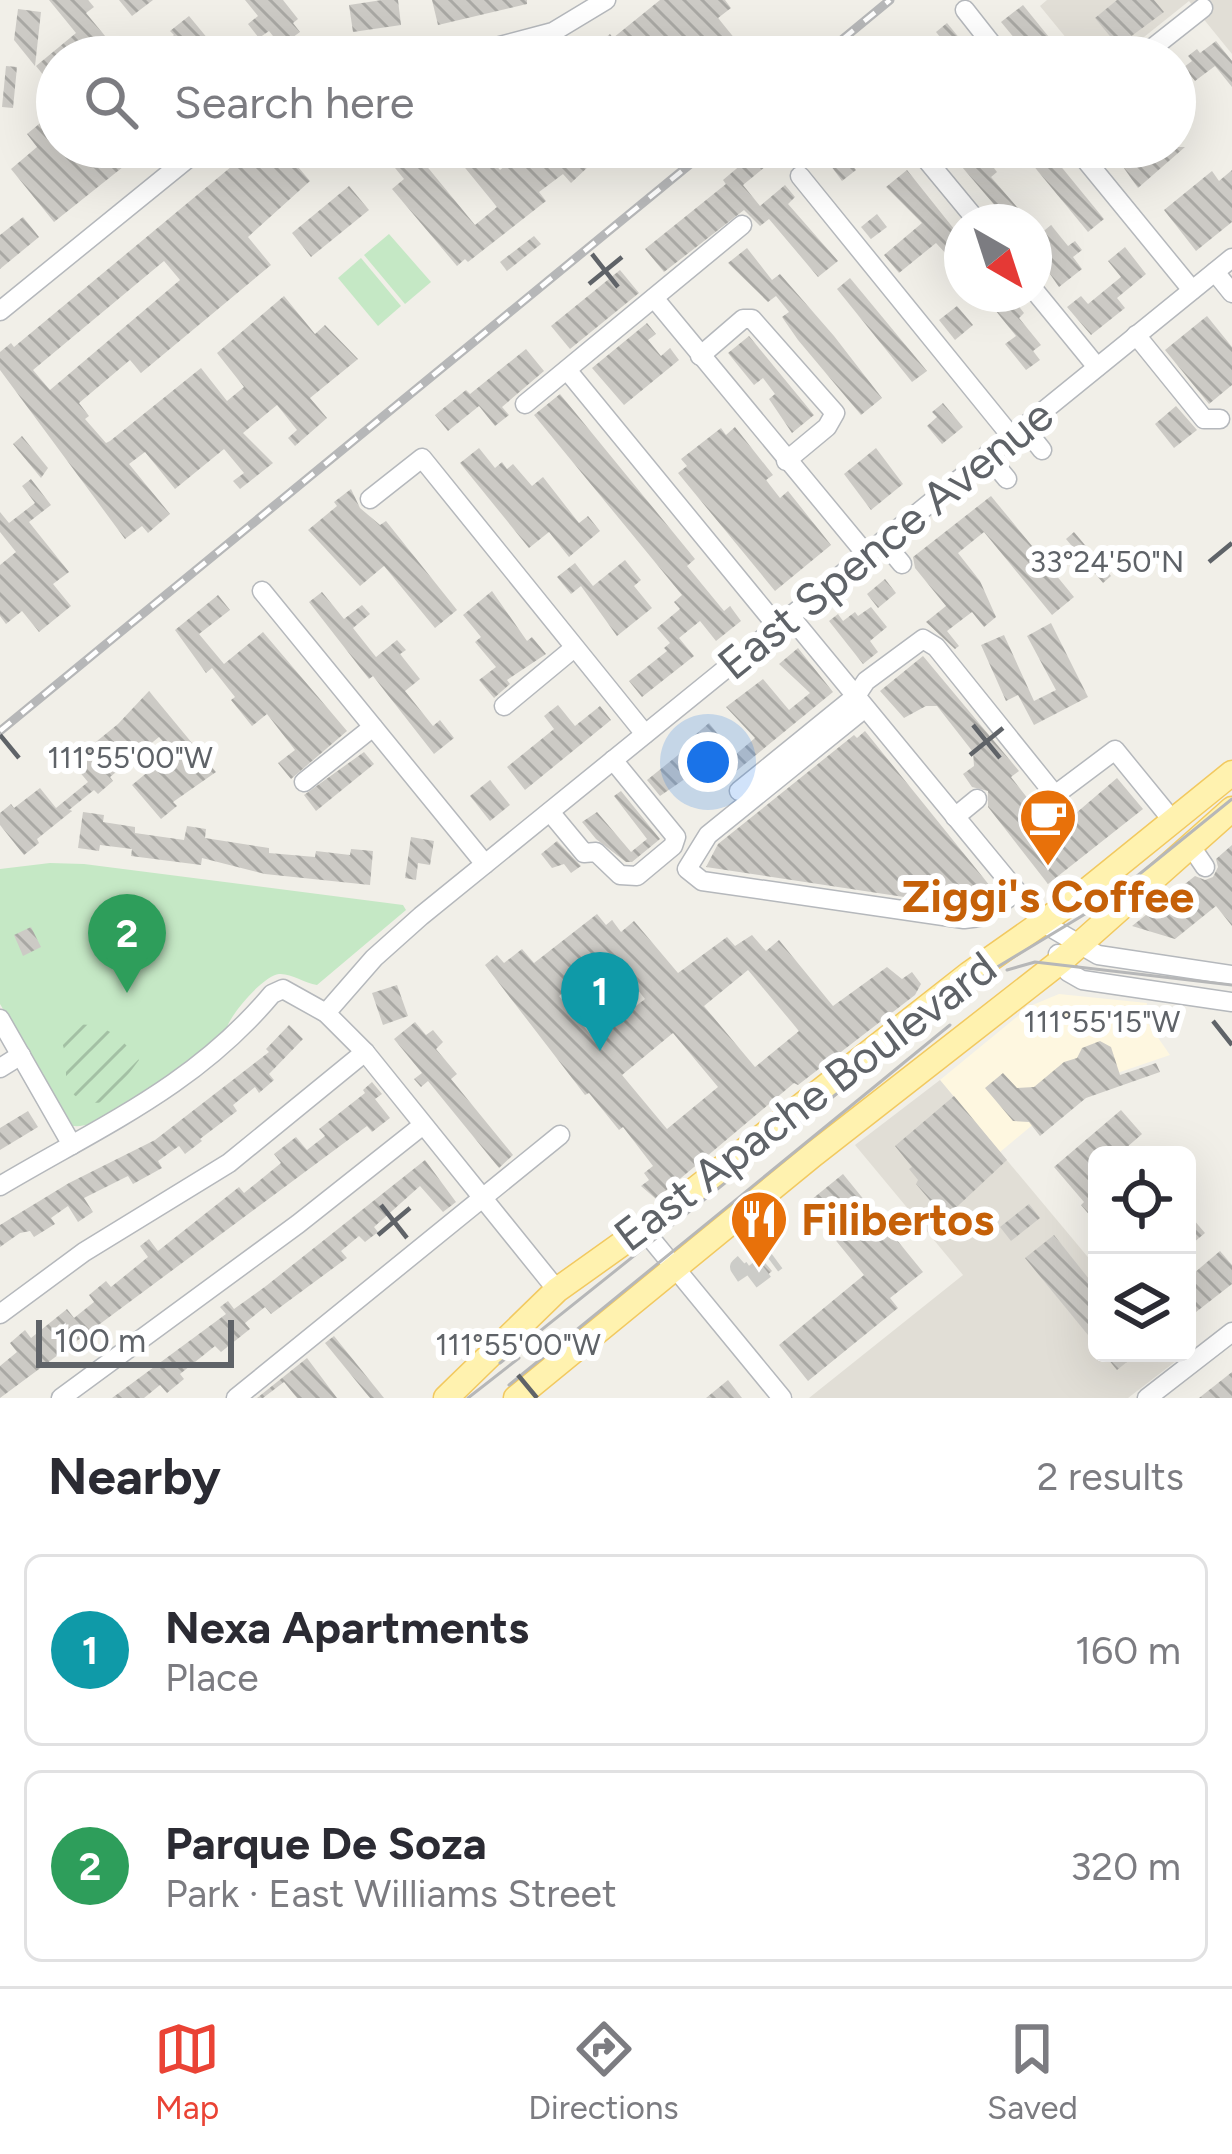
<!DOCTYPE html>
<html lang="en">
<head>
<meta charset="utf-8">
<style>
	body { margin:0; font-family:Figtree,sans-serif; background:#f7f7f7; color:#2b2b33 }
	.controls { position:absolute; right:36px; bottom:36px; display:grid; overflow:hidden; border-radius:18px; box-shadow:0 12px 48px #0002 }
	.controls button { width:108px; height:108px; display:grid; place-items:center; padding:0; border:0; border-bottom:3px solid #e1e1e2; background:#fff; color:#2b2b33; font:60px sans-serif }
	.compass { position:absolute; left:944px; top:204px; width:108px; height:108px; border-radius:50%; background:#fff; box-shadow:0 12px 48px #0002; rotate:141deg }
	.scale { position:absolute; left:36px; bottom:30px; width:198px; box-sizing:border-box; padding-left:12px; border:6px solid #5f6368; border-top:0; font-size:33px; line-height:42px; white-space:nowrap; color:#5f6368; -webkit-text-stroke:9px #fff; paint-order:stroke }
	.you { position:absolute; left:708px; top:762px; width:42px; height:42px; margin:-30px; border:9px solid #fff; border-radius:50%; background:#1a73e8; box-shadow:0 0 0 18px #1a73e833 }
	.badge { display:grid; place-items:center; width:78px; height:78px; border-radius:50%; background:#ea4335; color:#fff; font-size:39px; font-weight:700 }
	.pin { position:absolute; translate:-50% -99px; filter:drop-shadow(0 3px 6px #0008) }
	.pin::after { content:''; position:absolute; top:63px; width:42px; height:36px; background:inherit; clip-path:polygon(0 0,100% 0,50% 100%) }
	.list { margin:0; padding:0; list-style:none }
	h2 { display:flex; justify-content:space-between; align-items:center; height:156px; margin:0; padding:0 48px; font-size:51px }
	h2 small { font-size:39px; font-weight:400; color:#7c7c81 }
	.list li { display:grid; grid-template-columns:78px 1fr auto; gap:36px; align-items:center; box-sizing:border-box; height:192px; margin:0 24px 24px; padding:0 24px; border:3px solid #e1e1e2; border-radius:18px }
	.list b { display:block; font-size:45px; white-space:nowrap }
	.list p { margin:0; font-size:39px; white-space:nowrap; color:#7c7c81 }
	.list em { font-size:39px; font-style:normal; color:#7c7c81 }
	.icon { flex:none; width:66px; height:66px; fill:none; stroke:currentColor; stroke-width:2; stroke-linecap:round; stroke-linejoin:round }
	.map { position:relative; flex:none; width:1232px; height:1398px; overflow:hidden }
	.search { position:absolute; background:#fff; box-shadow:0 12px 48px #0002; left:36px; right:36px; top:36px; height:132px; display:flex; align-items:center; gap:30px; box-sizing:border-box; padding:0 42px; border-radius:66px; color:#7c7c81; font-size:45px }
	.sheet { height:588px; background:#fff }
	nav { display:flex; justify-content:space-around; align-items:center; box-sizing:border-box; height:168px; border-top:3px solid #e1e1e2; background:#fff; font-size:33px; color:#7c7c81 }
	nav a { display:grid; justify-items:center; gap:6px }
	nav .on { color:#ea4335 }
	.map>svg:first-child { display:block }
	.commercial { fill:#fef7e0 }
	.education { fill:#e1ded6 }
	.park { fill:#c5e8c5 }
	.garden { fill:url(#garden-furrows) }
	.building { fill:url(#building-back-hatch); fill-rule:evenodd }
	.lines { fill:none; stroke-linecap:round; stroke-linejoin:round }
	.minor-tunnel { stroke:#ccccc8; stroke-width:18; stroke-dasharray:18 9; stroke-linecap:butt }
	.minor-casing { stroke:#b5b8bc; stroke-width:21 }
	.major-casing { stroke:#f2c960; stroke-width:27 }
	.minor { stroke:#fff; stroke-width:18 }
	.major { stroke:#fff2af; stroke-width:24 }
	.tram { stroke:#b6b7b8; stroke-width:3 }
	.rail-casing { stroke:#b6b7b8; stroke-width:9 }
	.rail { stroke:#fff; stroke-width:4.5; stroke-dasharray:14; stroke-linecap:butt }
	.ticks { fill:none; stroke:#5f6368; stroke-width:4.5 }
	.labels { text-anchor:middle; stroke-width:12; stroke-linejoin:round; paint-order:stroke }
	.street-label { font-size:45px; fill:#5f6368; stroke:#fff }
	.food-label { font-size:45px; font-weight:bold; fill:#c56008; stroke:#fff }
	.ticks-label { font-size:30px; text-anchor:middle; fill:#5f6368; stroke:#fff; stroke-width:12; stroke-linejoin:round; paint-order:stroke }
</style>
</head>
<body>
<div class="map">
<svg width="1232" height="1398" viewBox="0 0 1232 1398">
	<defs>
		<pattern id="garden-furrows" width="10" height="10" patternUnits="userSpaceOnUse" patternTransform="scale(3)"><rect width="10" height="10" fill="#c5e8c5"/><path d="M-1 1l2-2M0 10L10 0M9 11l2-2" fill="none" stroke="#a3c0a4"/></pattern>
		<pattern id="building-back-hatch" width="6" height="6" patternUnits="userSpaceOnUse" patternTransform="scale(3)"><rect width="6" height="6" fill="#cccac5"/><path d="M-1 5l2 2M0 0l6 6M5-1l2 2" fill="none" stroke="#a9a8a4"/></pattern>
	</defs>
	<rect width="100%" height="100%" fill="#f1efe8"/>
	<path class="commercial" d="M1059 994 1147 1003 1145 1019 1170 1055 1079 1086 1000 1152 940 1080 1030 1006Z"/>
	<g class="education">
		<path d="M1047 0H1232V54L1189 1 1119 57 1076 50 1040 6Z"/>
		<path d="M940 1080 1097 1268V1353H1169L1176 1361 1128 1398H809L963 1275 855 1145Z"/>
	</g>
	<g class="park">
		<path d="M389 234 431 282 405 304 364 255Z"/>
		<path d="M361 258 401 306 378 326 338 278Z"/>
		<path d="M50 863 84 864 403 905 406 910 317 985C304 983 291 973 279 974 264 975 228 1016 226 1031 194 1057 114 1130 73 1126L0 1004V869Z"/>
	</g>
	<path class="garden" d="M73 1025C104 1021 121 1037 139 1060L109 1100C91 1107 75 1101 66 1084V1056L60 1035Z"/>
	<g class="building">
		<path d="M49 0H88L94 7 86 13 110 42 91 57H57V92L36 66 76 33Z"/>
		<path d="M119 0H153L132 16Z"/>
		<path d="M245 0H283L298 19 293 23 300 32 281 46 269 31 259 38 248 24 258 16Z"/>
		<path d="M382 0H398L401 25 353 32 349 5Z"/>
		<path d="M432 0H527V4L438 25Z"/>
		<path d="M660 0H725L731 8 718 18 740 45 726 57H718L710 48 700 57H581L610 34 613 38Z"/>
		<path d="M1117 0H1154L1164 12 1118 46 1095 18Z"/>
		<path d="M1023 5 1065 57H1030L1001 22Z"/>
		<path d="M18 9 41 12 35 66 14 40Z"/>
		<path d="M189 16 223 57H146L174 35 170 31Z"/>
		<path d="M947 23 970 51 962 57H956L936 32Z"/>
		<path d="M1216 41 1232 61V87L1215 66 1195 81 1184 67 1192 61 1188 56 1197 49 1200 53Z"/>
		<path d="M6 66 17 67 13 108 2 107Z"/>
		<path d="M57 109V147H148L54 222 11 169 37 147 27 134Z"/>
		<path d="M255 147H281L310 181 248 237 271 265 141 373 130 360 79 403 89 416 85 419 106 443 110 441 201 368 227 401 244 387 217 353 284 296 315 334 325 325 358 359 310 398 327 418 295 446 288 438 297 430 277 405 243 433 273 463 240 489 233 481 244 473 224 449 175 489 145 452 129 464 170 514 148 533 142 526 125 539 0 370V352L11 343 14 347ZM164 261 180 280 50 390 33 370Z"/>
		<path d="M378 147H411L475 225 497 207 448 147H481L500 170 528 147H609L571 183 563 174 539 192 546 201 468 262 465 259 457 266 392 189 404 179Z"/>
		<path d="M762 147H789L743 185 760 206 785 185 795 197 788 204 838 261 818 277 769 219 760 226 744 210 664 272 645 249 726 184 723 180Z"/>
		<path d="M817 147H838L856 170 842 181Z"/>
		<path d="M945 147H968L980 163 986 158 997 172 991 177 1030 222H1009Z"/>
		<path d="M1018 147H1045L1104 219 1088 232Z"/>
		<path d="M1109 147H1185L1138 188Z"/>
		<path d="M907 170 962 239V271L936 243 899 273 884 255 922 223 886 187Z"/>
		<path d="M1232 170V222L1196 251 1164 210 1212 171 1219 181Z"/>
		<path d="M349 186 369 210 311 257 292 233Z"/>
		<path d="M877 214 887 227 871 239 861 227Z"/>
		<path d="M23 217 39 237 0 269V235Z"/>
		<path d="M1051 225 1068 246 1075 241 1082 250 1073 257 1082 269 1059 287 1034 251V239Z"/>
		<path d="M534 236 541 244 507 271 500 262Z"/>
		<path d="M1125 247 1146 274 1117 298 1125 308 1091 335 1067 307 1081 296 1088 304 1121 277 1108 261Z"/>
		<path d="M747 248 772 280 780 274 834 336 882 398 861 415 798 340 782 317 789 312 776 296 768 302 728 263Z"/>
		<path d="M620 270 639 293 570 349 551 326Z"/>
		<path d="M850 278 927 371 912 382 837 289Z"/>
		<path d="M993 294H1009L1024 313 1019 318 1041 345 1033 351 1040 360 1026 370 1005 344 1016 336 987 300Z"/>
		<path d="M957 306 973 325 955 340 939 320Z"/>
		<path d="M1207 316 1232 347V385L1209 404 1165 350Z"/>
		<path d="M647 323 656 334 648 340 661 356 670 348 679 360 624 405 592 368Z"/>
		<path d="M749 336 814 415 792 433 769 399 775 394 763 378 754 385 728 353Z"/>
		<path d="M526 349 544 371 502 407 509 415 495 426 479 406 448 431 435 415 466 390 470 394Z"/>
		<path d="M560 394 695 559 687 566 724 611 730 606 741 621 716 641 700 621 679 638 694 656 642 697 629 681 667 651 664 648 670 643 657 628 680 609 674 602 682 595 534 415Z"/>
		<path d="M943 403 963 427 942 444 927 426 937 417 932 412Z"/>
		<path d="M1176 406 1197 430 1174 448 1155 424Z"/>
		<path d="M735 427 773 475 766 480 780 498 788 491 831 545 775 591 678 473 687 466 681 459 721 428 726 435Z"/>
		<path d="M22 436 48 468 41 478 13 444Z"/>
		<path d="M479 448 495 468 502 462 507 469 513 464 532 486 543 477 579 523 588 516 600 531 569 557 549 532 529 548 460 463Z"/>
		<path d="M876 448 903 484 871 510 844 474Z"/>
		<path d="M31 479 51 505 29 522 69 572 53 584 71 606 39 632 22 611 6 624 0 616V565L16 552 0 532V512L9 523 35 503 22 486Z"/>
		<path d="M351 489 360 508 380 525 386 521 457 610 435 628 384 566 360 586 308 530 337 506 334 502Z"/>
		<path d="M991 496 1074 597 1052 615 984 532 958 553 980 581 996 617 984 627 972 612 947 631 959 646 955 649 926 622 946 606 915 568 913 557Z"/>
		<path d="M1074 532 1111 576 1103 583 1066 539Z"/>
		<path d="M625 560 641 580 634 586 652 608 617 636 581 586 571 594 557 577 575 563 593 586Z"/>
		<path d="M885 579 896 593 878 608 867 594Z"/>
		<path d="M492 591 527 641 532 637 546 654 507 680 510 684 494 698 479 680 496 667 475 642 481 637 463 615Z"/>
		<path d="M322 592 344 619 362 605 370 614 353 628 376 657 397 640 406 650 400 654 420 679 405 691 433 726 440 720 454 738 434 754 373 676 369 679 309 602Z"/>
		<path d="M218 595 230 610 199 634 224 664 263 632 347 731 291 779 278 763 295 750 267 714 252 726 231 700 235 697 212 668 206 673 175 630Z"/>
		<path d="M871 607 887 627 870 641 878 652 863 664 829 621 838 614 843 621 855 612 858 616Z"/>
		<path d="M1051 623 1088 697 1034 725 1018 695 1006 701 981 645 1004 635 1034 701 1056 690 1027 636Z"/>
		<path d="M798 648 833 692 729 777 714 759 660 796 647 780 698 739 695 735 709 723 735 755 755 738 726 707 763 679 789 710 810 693 779 664Z"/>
		<path d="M923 656 1019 771 1011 777 1054 832 1117 778 1143 809 1048 884 988 807V791L972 787 963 774 974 766 973 752 937 706H926L904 718 880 691Z"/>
		<path d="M149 691 216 772 173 802 177 806 161 819 132 785 172 752 159 737 110 777 113 781 98 794 94 790 69 810 72 811 37 839 39 843 24 855 0 825V813L11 804 14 808 40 788 56 808 88 782 68 758 83 746 86 750 118 724Z"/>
		<path d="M558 705 575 726 600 706 611 720 525 790 507 767 554 729 544 716Z"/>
		<path d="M865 731 994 891 975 904 964 905 958 904 933 874 904 897 706 867 718 844 854 735 857 738Z"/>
		<path d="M364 752 374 764 316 811 304 795Z"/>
		<path d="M490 780 510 805 490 821 470 796Z"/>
		<path d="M621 791 660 839 632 862H626L596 839 582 822 597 812 631 852 647 839 614 796Z"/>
		<path d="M83 812 104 815 103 822 135 827V833L184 840 187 826 206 829 205 838 269 848V853L315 857 316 851 350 855 351 849 373 851 370 885 265 874 202 858 201 865 131 856 132 849 100 845 99 851 78 848Z"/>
		<path d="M411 837 434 841 430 865 418 863 416 880 405 878Z"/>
		<path d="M557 841 581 866 571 873 564 864 552 868 541 854Z"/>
		<path d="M1232 845V926L1216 906 1175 939 1132 926 1195 876 1205 880 1213 877 1218 867 1216 859Z"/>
		<path d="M597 914 606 925 612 920 621 932 634 921 678 973 727 937 735 946 752 935 766 951 779 940 833 1006 887 967 902 979 912 972 921 984 915 995 798 1085 794 1083 656 1199 641 1186 649 1180 644 1173 653 1166 623 1127 619 1130 589 1093 585 1095 485 965 497 955 504 963 522 949 534 963ZM610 955 645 999 594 1039 559 996ZM748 970 799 1031 755 1067 704 1006ZM673 1033 718 1087 667 1129 622 1075Z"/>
		<path d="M31 927 41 947 23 956 14 935Z"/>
		<path d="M397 985 408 1016 383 1025 372 993Z"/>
		<path d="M415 1022 426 1035 433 1030 443 1042 436 1049 457 1074 451 1079 513 1155 499 1168 428 1081 421 1087 414 1079 422 1073 394 1039Z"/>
		<path d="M289 1025 303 1039 269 1074 274 1080 259 1093 255 1087 233 1105 237 1111 200 1139 202 1141 185 1154 179 1146 158 1161 162 1168 133 1184 128 1176 84 1198 93 1212 78 1222 68 1206 51 1218 55 1224 34 1237 30 1231 20 1233 0 1247V1225L69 1183 155 1140 269 1052 266 1049Z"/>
		<path d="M1100 1041 1111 1047 1120 1075 1156 1063 1160 1072 1086 1098 1040 1136 1029 1122 1013 1121 985 1088 1003 1073 1017 1088 1034 1087 1064 1062 1077 1058 1082 1048Z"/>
		<path d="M372 1082 382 1094 375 1099 390 1118 372 1132 367 1126 0 1398V1366L17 1352 10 1343 25 1330 31 1338 67 1309 74 1318 94 1302 89 1295 106 1281 111 1287 148 1257 140 1246 149 1239 158 1251 239 1187 244 1193 281 1163 274 1154 296 1137 307 1150 325 1136 319 1129 365 1093 363 1090Z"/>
		<path d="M954 1096 1007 1160 945 1218 916 1184 918 1180 909 1169 912 1167 895 1146Z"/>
		<path d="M1121 1110 1142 1134 1118 1155H1097V1224L1081 1205 1084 1202 1054 1167Z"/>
		<path d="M28 1111 38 1127 0 1150V1128Z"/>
		<path d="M425 1160 456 1202 443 1212 420 1186 374 1227 378 1232 365 1242 359 1236 341 1251 347 1258 271 1314 265 1307 245 1323 250 1329 221 1352 215 1346 180 1374 184 1379 167 1393 160 1385 144 1398H112L226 1314 220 1307 228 1301 234 1309 266 1286Z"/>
		<path d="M843 1174 923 1272 890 1298 898 1308 808 1381 779 1345 864 1275 806 1204Z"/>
		<path d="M1029 1204 1040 1218 1011 1241 1000 1227Z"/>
		<path d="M1187 1212 1205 1233 1187 1248Z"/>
		<path d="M1054 1235 1097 1289V1346L1025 1258Z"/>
		<path d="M1220 1251 1232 1265V1284L1187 1319V1279Z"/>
		<path d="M760 1257 772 1271 757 1284 745 1269Z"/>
		<path d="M334 1336 384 1398H370L325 1343Z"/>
		<path d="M1103 1353H1138L1117 1370Z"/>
		<path d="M307 1358 337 1398H297L284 1382 263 1398H257Z"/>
		<path d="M1232 1372V1398H1199Z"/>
		<path d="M728 1380 742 1398H706Z"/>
	</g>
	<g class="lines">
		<path class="minor-tunnel" d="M764 1245 739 1267 749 1282 777 1261"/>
		<defs>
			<g id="minor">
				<path d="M965 10 1002 57"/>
				<path d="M458 57 553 32 606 0"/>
				<path d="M1141 57 1203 8"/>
				<path d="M916 147 978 222"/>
				<path d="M1075 147 1192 290"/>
				<path d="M800 176 1011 436"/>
				<path d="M1215 272 1232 293"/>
				<path d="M1034 290 1097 367"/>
				<path d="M654 298 866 554"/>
				<path d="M0 311 202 147"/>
				<path d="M1136 335 1204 419H1220"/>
				<path d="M700 356 743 319H752L835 413 827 427 786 461"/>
				<path d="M567 370 777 626"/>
				<path d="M525 404 742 225"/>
				<path d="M1023 426 1042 450"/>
				<path d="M987 455 1007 479"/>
				<path d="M370 499 422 458 645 734"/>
				<path d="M883 541 902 564"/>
				<path d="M262 591 485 864"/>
				<path d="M790 616 1043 923 1098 955 1232 975"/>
				<path d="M504 706 574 648"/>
				<path d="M865 708 708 835 687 869 702 881 964 919 980 917 1017 892"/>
				<path d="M304 782 373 727"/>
				<path d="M739 791 856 696 866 681 923 639 936 647 1055 795 1115 750 1173 821"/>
				<path d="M550 812 584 853 596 852 620 875 637 876 673 846 676 837 613 760"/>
				<path d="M955 817 977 799"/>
				<path d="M1190 845 1205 867"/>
				<path d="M1058 954 1068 972 1082 980 1232 1002"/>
				<path d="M326 1013 374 958 421 916 1232 258"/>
				<path d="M0 1019 72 1145"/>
				<path d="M0 1068 21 1055"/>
				<path d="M0 1186C101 1126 195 1086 272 994L283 989 326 1013 365 1052 557 1290"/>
				<path d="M643 1229 782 1398"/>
				<path d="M0 1314 84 1252 229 1163 365 1052"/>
				<path d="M61 1398 298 1224 423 1125"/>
				<path d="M236 1398 560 1135"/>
				<path d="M1147 1398 1232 1332"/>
			</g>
			<g id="major">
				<path d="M446 1398 557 1290 665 1213 969 974 1080 896 1232 773"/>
				<path d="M516 1398 814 1154 1061 961 1232 809"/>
			</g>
		</defs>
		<use href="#minor" class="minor-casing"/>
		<use href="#major" class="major-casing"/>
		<use href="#minor" class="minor"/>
		<use href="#major" class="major"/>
		<g class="tram">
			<path d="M1007 970 1035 962 1232 985"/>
			<path d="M500 1363 989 972 1105 902 1232 799"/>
			<path d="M509 1385 950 1025"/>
			<path d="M468 1398 519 1358"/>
		</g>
		<defs>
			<g id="rail">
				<path d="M821 57 890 0"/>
				<path d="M0 731 711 147"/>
			</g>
		</defs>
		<use href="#rail" class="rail-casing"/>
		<use href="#rail" class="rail"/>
	</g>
	<path class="ticks" d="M592 254 618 287M589 284 622 257M1209 562 1232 543M973 725 1000 758M0 735 19 758M970 755 1003 728M1213 1021 1232 1045M381 1205 407 1238M378 1235 410 1208M518 1375 537 1398"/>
	<defs>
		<symbol id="cafe-pin" viewBox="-11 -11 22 30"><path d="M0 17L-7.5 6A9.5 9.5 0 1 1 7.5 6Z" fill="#e8710a" stroke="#fff"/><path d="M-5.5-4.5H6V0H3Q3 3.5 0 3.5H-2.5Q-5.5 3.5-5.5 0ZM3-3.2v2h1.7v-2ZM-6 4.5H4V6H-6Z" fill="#fff"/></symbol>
		<symbol id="restaurant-pin" viewBox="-11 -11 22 30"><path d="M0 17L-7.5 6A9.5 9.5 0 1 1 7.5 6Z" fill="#e8710a" stroke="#fff"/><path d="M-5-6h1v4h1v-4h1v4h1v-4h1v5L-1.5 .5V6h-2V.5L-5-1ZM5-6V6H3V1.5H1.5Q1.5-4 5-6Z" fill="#fff"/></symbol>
	</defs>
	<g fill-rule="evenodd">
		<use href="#cafe-pin" x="1015" y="784" width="66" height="90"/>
		<use href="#restaurant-pin" x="726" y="1186" width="66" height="90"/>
	</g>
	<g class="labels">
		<g class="street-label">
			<text transform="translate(885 539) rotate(-39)" y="16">East Spence Avenue</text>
			<text transform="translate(805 1101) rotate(-37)" y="16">East Apache Boulevard</text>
		</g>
		<g class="food-label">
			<text x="1048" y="912">Ziggi's Coffee</text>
			<text x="801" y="1235" text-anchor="start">Filibertos</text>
		</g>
	</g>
	<g class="ticks-label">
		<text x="1107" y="572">33°24'50"N</text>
		<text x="130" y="768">111°55'00"W</text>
		<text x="1102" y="1032">111°55'15"W</text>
		<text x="518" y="1355">111°55'00"W</text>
	</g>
</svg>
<div class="controls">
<button><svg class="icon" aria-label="locate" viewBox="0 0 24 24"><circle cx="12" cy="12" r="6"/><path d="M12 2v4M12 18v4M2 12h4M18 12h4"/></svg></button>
<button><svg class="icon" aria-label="layers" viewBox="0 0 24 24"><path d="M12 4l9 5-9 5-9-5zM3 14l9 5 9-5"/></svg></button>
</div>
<svg class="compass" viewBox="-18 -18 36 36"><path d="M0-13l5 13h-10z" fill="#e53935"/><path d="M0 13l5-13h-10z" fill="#7c7c81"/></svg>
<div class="scale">100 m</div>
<div class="you"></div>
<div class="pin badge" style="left:600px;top:1051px;background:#0f9aa8">1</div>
<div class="pin badge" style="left:127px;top:993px;background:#2e9e5b">2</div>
<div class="search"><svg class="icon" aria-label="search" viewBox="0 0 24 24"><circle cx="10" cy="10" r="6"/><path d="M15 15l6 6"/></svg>Search here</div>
</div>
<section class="sheet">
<h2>Nearby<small>2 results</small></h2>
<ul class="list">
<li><span class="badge" style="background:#0f9aa8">1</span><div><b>Nexa Apartments</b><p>Place</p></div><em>160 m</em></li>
<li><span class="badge" style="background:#2e9e5b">2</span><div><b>Parque De Soza</b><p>Park · East Williams Street</p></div><em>320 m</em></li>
</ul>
</section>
<nav>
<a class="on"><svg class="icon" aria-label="map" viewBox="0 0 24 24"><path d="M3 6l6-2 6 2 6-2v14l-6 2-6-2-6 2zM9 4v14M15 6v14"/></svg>Map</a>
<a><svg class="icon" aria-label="directions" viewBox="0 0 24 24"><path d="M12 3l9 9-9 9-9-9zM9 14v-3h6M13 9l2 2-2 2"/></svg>Directions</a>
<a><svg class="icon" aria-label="saved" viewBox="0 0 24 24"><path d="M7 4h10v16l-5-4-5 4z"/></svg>Saved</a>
</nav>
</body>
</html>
